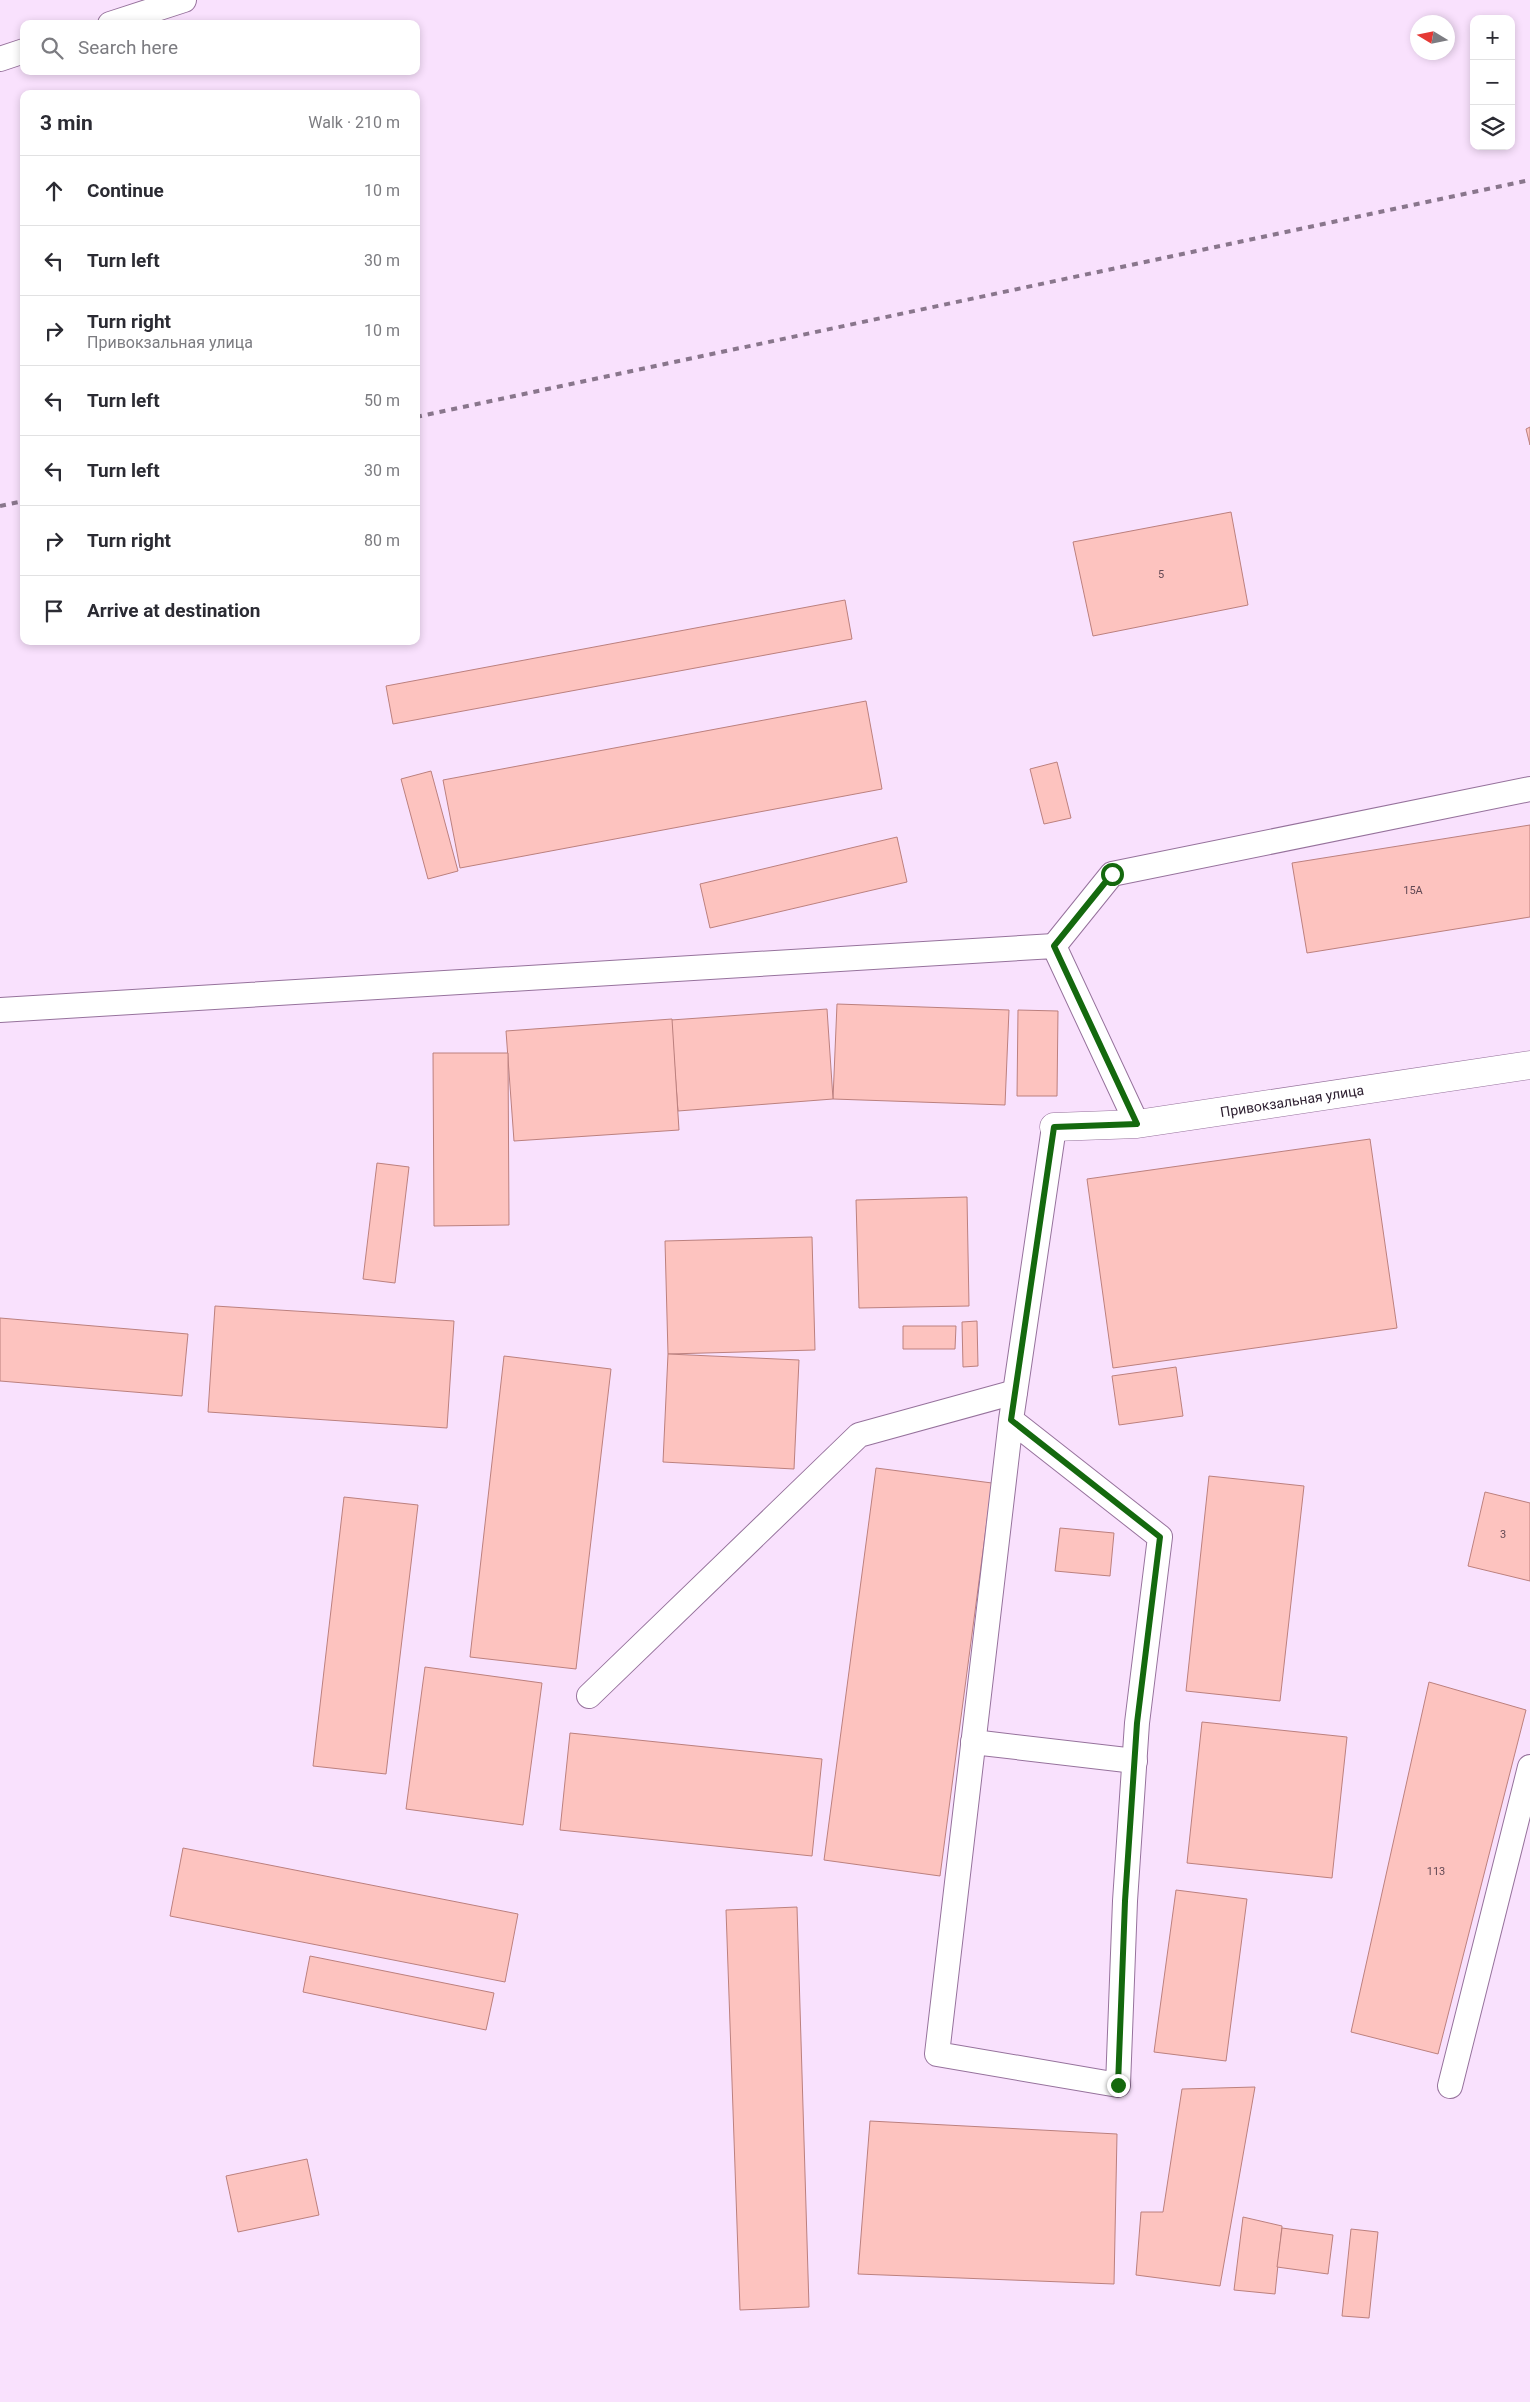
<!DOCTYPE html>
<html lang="en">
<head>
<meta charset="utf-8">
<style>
	body { margin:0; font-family:Roboto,sans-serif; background:#f2f2f3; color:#2b2b33 }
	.controls { position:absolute; right:15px; top:15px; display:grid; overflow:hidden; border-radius:10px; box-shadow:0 2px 8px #0003 }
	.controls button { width:45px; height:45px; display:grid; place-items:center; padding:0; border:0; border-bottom:1px solid #e1e1e2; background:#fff; color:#2b2b33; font:25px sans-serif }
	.compass { position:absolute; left:1410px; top:15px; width:45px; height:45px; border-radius:50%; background:#fff; box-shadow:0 2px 8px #0003; rotate:280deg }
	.stop { position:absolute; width:15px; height:15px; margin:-11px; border:4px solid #14690e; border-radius:50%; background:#fff }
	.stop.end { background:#14690e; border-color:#fff; box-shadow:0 1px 5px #0008 }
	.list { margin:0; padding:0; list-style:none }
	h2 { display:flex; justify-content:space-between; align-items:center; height:65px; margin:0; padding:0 20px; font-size:21px }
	h2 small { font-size:16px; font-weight:400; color:#7c7c81 }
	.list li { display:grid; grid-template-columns:32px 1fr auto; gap:15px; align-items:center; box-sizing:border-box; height:70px; padding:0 20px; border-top:1px solid #e1e1e2 }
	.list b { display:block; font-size:19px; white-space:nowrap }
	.list p { margin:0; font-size:16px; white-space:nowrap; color:#7c7c81 }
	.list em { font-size:16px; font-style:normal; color:#7c7c81 }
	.icon { flex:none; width:28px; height:28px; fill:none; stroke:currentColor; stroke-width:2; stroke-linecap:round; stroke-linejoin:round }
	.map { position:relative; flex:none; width:1530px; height:2402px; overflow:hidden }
	.search { position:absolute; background:#fff; box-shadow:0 2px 8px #0003; left:20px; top:20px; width:400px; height:55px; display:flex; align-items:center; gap:12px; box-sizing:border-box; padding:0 18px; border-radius:10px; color:#7c7c81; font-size:19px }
	.panel { position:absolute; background:#fff; box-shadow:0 2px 8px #0003; left:20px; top:90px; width:400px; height:555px; border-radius:10px }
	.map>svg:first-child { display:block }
	.building { fill:#fdc3bf; stroke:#bc807e }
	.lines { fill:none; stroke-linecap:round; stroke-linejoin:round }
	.service-casing { stroke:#96729c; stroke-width:26 }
	.minor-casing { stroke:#96729c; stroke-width:29 }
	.service { stroke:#fff; stroke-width:24 }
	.minor { stroke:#fff; stroke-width:28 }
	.rail { stroke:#89768c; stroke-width:4; stroke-dasharray:6 6; stroke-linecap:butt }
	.route { stroke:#14690e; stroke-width:6 }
	.labels { text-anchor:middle; stroke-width:4; stroke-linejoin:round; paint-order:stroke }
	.number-label { font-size:11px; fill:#624954 }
	.street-label { font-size:14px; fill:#2e2031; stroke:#fff }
</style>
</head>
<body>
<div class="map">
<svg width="1530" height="2402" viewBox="0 0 1530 2402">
	<rect width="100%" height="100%" fill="#f9e1fd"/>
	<g class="building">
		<path d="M1530 427V445L1526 429Z"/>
		<path d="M1231 512 1248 605 1093 636 1073 542Z"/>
		<path d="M845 600 852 639 393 724 386 686Z"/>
		<path d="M866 701 882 789 460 868 443 780Z"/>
		<path d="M1057 762 1071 818 1044 824 1030 769Z"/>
		<path d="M431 771 458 871 428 879 401 779Z"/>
		<path d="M1530 825V917L1307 953 1292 863Z"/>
		<path d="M897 837 907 882 710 928 700 884Z"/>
		<path d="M837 1004 1009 1010 1005 1105 833 1099Z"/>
		<path d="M827 1009 833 1099 678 1111 671 1020Z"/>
		<path d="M1018 1010 1058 1011 1057 1096H1017Z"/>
		<path d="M672 1019 679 1130 514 1141 506 1031Z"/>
		<path d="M433 1053H508L509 1225 434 1226Z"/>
		<path d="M1370 1139 1397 1328 1113 1368 1087 1179Z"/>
		<path d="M377 1163 409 1167 395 1283 363 1279Z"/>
		<path d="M967 1197 969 1306 859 1308 856 1200Z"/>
		<path d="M812 1237 815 1350 668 1354 665 1241Z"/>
		<path d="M215 1306 454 1321 447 1428 208 1412Z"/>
		<path d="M0 1318 188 1334 182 1396 0 1381Z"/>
		<path d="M977 1321 978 1366 963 1367 962 1322Z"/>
		<path d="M903 1326H956L955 1349H903Z"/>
		<path d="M668 1354 799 1360 794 1469 663 1462Z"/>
		<path d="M504 1356 611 1369 576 1669 470 1657Z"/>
		<path d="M1176 1367 1183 1416 1119 1425 1112 1376Z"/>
		<path d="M876 1468 992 1483 940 1876 824 1860Z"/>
		<path d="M1209 1476 1304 1486 1280 1701 1186 1691Z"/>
		<path d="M1485 1492 1530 1503V1581L1468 1566Z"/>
		<path d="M344 1497 418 1505 386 1774 313 1766Z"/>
		<path d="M1060 1528 1114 1533 1110 1576 1055 1571Z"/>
		<path d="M425 1667 542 1683 523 1825 406 1809Z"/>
		<path d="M1429 1682 1526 1710 1438 2054 1351 2032Z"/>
		<path d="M1202 1722 1347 1737 1332 1878 1187 1863Z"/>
		<path d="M570 1733 822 1759 812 1856 560 1830Z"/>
		<path d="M183 1848 518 1914 505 1982 170 1916Z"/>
		<path d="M1176 1890 1247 1899 1226 2061 1154 2052Z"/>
		<path d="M797 1907 809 2307 740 2310 726 1910Z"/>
		<path d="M310 1956 494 1993 486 2030 303 1992Z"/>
		<path d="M1255 2087 1220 2286 1136 2275 1141 2212H1163L1182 2089Z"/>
		<path d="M870 2121 1117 2134 1114 2284 858 2274Z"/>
		<path d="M307 2159 319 2215 238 2232 226 2176Z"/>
		<path d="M1243 2217 1282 2226 1275 2294 1234 2290Z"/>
		<path d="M1282 2228 1333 2235 1328 2274 1277 2267Z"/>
		<path d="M1351 2229 1378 2232 1369 2318 1342 2316Z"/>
	</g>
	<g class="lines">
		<defs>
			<g id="service">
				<path d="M110 24 184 0"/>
				<path d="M0 59 24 51"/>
				<path d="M1054 946 1112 874 1530 789"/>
				<path d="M0 1010 1054 946 1137 1124"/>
				<path d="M1011 1420 937 2054 1118 2085 1125 1901 1137 1723 1160 1537 1011 1420 1054 1127"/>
				<path d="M589 1696 859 1435 1015 1392"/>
				<path d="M973 1742 1135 1761"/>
				<path d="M1450 2086 1530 1767"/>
			</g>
			<path id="minor" d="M1054 1127 1137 1124 1530 1065"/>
		</defs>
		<use href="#service" class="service-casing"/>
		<use href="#minor" class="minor-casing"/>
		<use href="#service" class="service"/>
		<use href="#minor" class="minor"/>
		<g class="rail">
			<path d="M416 417 1530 180"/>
			<path d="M0 506 24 501"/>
		</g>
	</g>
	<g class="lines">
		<path class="route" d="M1112 874 1054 946 1137 1124 1054 1127 1011 1420 1160 1537 1137 1723 1125 1901 1118 2085"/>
	</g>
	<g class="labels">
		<g class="number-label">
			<text x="1161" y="578">5</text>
			<text x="1413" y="894">15А</text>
			<text x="1503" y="1538">3</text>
			<text x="1436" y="1875">113</text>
		</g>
		<g class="street-label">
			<text transform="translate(1292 1101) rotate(-9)" y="5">Привокзальная улица</text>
		</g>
	</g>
</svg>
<div class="controls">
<button>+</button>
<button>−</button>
<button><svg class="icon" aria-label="layers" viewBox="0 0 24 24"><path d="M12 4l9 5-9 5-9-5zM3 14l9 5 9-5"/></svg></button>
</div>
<svg class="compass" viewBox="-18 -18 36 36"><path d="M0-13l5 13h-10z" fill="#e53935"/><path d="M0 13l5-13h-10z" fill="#7c7c81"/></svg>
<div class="stop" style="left:1112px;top:874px"></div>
<div class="stop end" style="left:1118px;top:2085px"></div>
<div class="search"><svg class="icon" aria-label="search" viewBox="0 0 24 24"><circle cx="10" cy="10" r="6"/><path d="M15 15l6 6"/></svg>Search here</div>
<section class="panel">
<h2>3 min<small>Walk · 210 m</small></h2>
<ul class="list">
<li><svg class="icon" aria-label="ahead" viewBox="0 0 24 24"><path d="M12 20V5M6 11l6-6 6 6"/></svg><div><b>Continue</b></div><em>10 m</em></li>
<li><svg class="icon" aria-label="left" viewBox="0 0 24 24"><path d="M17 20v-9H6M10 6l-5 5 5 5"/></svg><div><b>Turn left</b></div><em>30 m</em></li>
<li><svg class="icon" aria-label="right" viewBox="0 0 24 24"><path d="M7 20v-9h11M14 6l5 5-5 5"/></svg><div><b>Turn right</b><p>Привокзальная улица</p></div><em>10 m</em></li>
<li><svg class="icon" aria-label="left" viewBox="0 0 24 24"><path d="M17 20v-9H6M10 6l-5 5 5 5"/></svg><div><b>Turn left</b></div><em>50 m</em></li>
<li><svg class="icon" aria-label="left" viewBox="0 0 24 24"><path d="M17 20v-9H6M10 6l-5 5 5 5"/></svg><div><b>Turn left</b></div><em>30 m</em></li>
<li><svg class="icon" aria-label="right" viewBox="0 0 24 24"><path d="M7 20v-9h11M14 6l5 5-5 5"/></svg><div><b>Turn right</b></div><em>80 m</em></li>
<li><svg class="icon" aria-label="arrive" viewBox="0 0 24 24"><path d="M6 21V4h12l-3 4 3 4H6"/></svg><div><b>Arrive at destination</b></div></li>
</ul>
</section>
</div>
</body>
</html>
